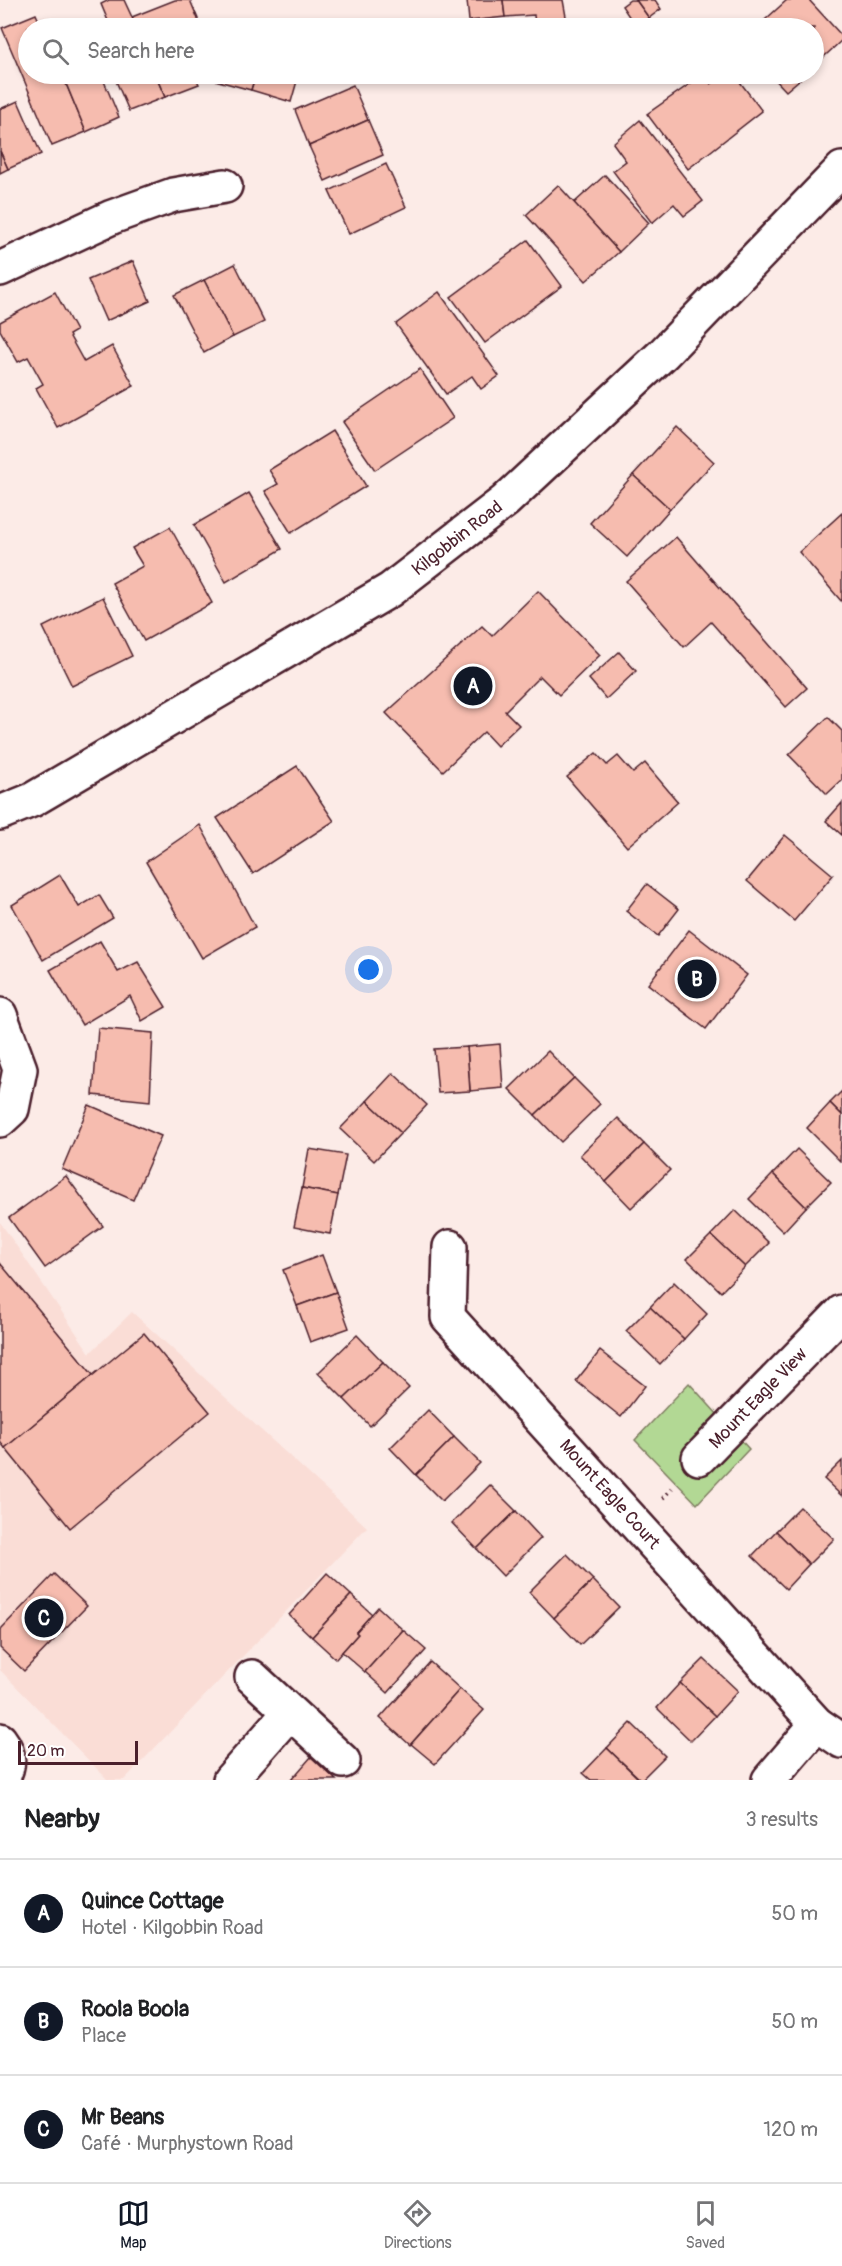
<!DOCTYPE html>
<html lang="en">
<head>
<meta charset="utf-8">
<style>
	body { margin:0; font-family:Pangolin,sans-serif; background:#f2f2f2; color:#202124 }
	.scale { position:absolute; left:18px; bottom:15px; width:120px; box-sizing:border-box; padding-left:6px; border:3px solid #4a1f2b; border-top:0; font-size:16px; line-height:21px; white-space:nowrap; color:#4a1f2b; -webkit-text-stroke:4px #fff; paint-order:stroke }
	.you { position:absolute; left:369px; top:970px; width:21px; height:21px; margin:-15px; border:4px solid #fff; border-radius:50%; background:#1a73e8; box-shadow:0 0 0 9px #1a73e833 }
	.badge { display:grid; place-items:center; width:39px; height:39px; border-radius:50%; background:#111827; color:#fff; font-size:20px; font-weight:700 }
	.pin { position:absolute; translate:-50% -50%; border:3px solid #fff; box-shadow:0 2px 6px #0006 }
	.list { margin:0; padding:0; list-style:none }
	h2 { display:flex; justify-content:space-between; align-items:center; height:78px; margin:0; padding:0 24px; font-size:26px }
	h2 small { font-size:20px; font-weight:400; color:#757577 }
	.list li { display:grid; grid-template-columns:39px 1fr auto; gap:18px; align-items:center; box-sizing:border-box; height:108px; padding:0 24px; border-top:2px solid #e0e0e0 }
	.list b { display:block; font-size:22px; white-space:nowrap }
	.list p { margin:0; font-size:20px; white-space:nowrap; color:#757577 }
	.list em { font-size:20px; font-style:normal; color:#757577 }
	.icon { flex:none; width:33px; height:33px; fill:none; stroke:currentColor; stroke-width:2; stroke-linecap:round; stroke-linejoin:round }
	.map { position:relative; flex:none; width:842px; height:1780px; overflow:hidden }
	.search { position:absolute; background:#fff; box-shadow:0 3px 9px #0003; left:18px; right:18px; top:18px; height:66px; display:flex; align-items:center; gap:15px; box-sizing:border-box; padding:0 21px; border-radius:33px; color:#757577; font-size:22px }
	.sheet { height:402px; background:#fff }
	nav { display:flex; justify-content:space-around; align-items:center; box-sizing:border-box; height:84px; border-top:2px solid #e0e0e0; background:#fff; font-size:16px; color:#757577 }
	nav a { display:grid; justify-items:center; gap:3px }
	nav .on { color:#111827 }
	.map>svg:first-child { display:block }
	.built { fill:#faddd6 }
	.green { fill:#b2d894; stroke:#7e7c60; stroke-width:1.5 }
	.building { fill:#f6bcaf; stroke:#4a1f2b; stroke-width:1.5 }
	.lines { fill:none; stroke-linecap:round; stroke-linejoin:round }
	.minor-casing { stroke:#4a1f2b; stroke-width:38 }
	.path { stroke:#4a1f2b; stroke-width:4; stroke-dasharray:1.5 4.5; stroke-linecap:butt }
	.minor { stroke:#fff; stroke-width:33 }
	.labels { text-anchor:middle; stroke-width:4.5; stroke-linejoin:round; paint-order:stroke }
	.street-label { font-size:18px; fill:#4a1f2b; stroke:#fff }
</style>
</head>
<body>
<div class="map">
<svg width="842" height="1780" viewBox="0 0 842 1780">
	<rect width="100%" height="100%" fill="#fcebe7"/>
	<filter id="ink" filterUnits="userSpaceOnUse"><feTurbulence type="fractalNoise" baseFrequency=".0167" numOctaves="2"/><feDisplacementMap in="SourceGraphic" scale="12" xChannelSelector="R" yChannelSelector="G"/><feConvolveMatrix kernelMatrix="1 2 1 2 8 2 1 2 1" color-interpolation-filters="sRGB"/></filter>
	<g filter="url(#ink)">
		<path class="built" d="M0 1222 90 1353 132 1312 367 1527 124 1780H108L0 1670Z"/>
		<path class="green" d="M689 1383 749 1449 697 1504 635 1440Z"/>
		<g class="building">
			<path d="M109 0H124L137 28H111L101 4Z"/>
			<path d="M175 0H190L198 19 199 28H137L132 17Z"/>
			<path d="M467 0H503L505 17 469 21Z"/>
			<path d="M503 0H563L567 22 535 26 534 15 505 17Z"/>
			<path d="M630 0H636L649 18 636 27 622 6Z"/>
			<path d="M636 0H655L661 9 649 18Z"/>
			<path d="M787 0H809L842 36V40L814 66V28H756Z"/>
			<path d="M36 14 42 28H28V74H62L86 132 52 146 2 28Z"/>
			<path d="M228 20 257 28H226Z"/>
			<path d="M62 74H101L119 117 86 132Z"/>
			<path d="M113 74H155L165 97 129 111Z"/>
			<path d="M155 74H194L199 84 165 97Z"/>
			<path d="M213 74H256L251 90 211 79Z"/>
			<path d="M256 74H299L291 102 251 90Z"/>
			<path d="M704 74 711 84 725 74H734L762 111 688 169 647 114Z"/>
			<path d="M770 74H806L786 91Z"/>
			<path d="M353 85 368 120 309 146 295 110Z"/>
			<path d="M18 101 41 154 8 169 0 151V109Z"/>
			<path d="M368 120 383 155 325 181 309 146Z"/>
			<path d="M640 120 703 201 684 216 674 204 652 223 613 171 626 161 613 143Z"/>
			<path d="M0 151 8 169 0 173Z"/>
			<path d="M386 164 406 207 349 234 329 191Z"/>
			<path d="M605 175 649 223 619 252 574 203Z"/>
			<path d="M558 185 619 252 586 281 526 215Z"/>
			<path d="M528 240 562 286 485 343 451 297Z"/>
			<path d="M133 261 150 301 106 321 88 280Z"/>
			<path d="M235 264 264 322 233 337 204 280Z"/>
			<path d="M204 280 233 337 204 353 174 295Z"/>
			<path d="M55 292 76 331 69 335 84 362 112 346 134 386 58 428 36 388 43 384 28 357 18 362 0 330V322Z"/>
			<path d="M439 292 499 376 481 389 472 376 446 394 396 324Z"/>
			<path d="M420 369 453 418 375 470 342 422Z"/>
			<path d="M677 427 714 462 670 509 633 475Z"/>
			<path d="M332 431 366 486 291 533 265 491 278 484 269 470Z"/>
			<path d="M633 475 670 509 627 557 590 523Z"/>
			<path d="M249 493 282 549 226 582 194 525Z"/>
			<path d="M842 513V602L799 552Z"/>
			<path d="M170 527 212 603 144 641 112 583 143 566 132 548Z"/>
			<path d="M676 537 807 688 786 707 711 622 684 647 626 581Z"/>
			<path d="M538 591 600 655 559 695 540 676 505 711 519 725 497 746 484 732 443 771 386 713 482 626 492 636Z"/>
			<path d="M103 597 132 656 72 686 43 627Z"/>
			<path d="M619 652 636 671 606 699 589 679Z"/>
			<path d="M828 717 842 731V780L827 794 789 755Z"/>
			<path d="M596 753 607 765 618 756 633 773 645 763 678 802 627 847 567 777Z"/>
			<path d="M297 766 334 821 253 874 217 818Z"/>
			<path d="M842 803V835L826 821Z"/>
			<path d="M200 825 255 927 202 958 146 862Z"/>
			<path d="M785 835 833 875 794 921 747 881Z"/>
			<path d="M60 875 79 907 99 895 113 918 43 960 12 905Z"/>
			<path d="M647 884 679 909 658 936 626 911Z"/>
			<path d="M689 930 747 975 706 1029 648 984Z"/>
			<path d="M100 941 118 972 138 962 166 1007 142 1021 130 996 82 1025 50 970Z"/>
			<path d="M98 1028 153 1033 150 1101 93 1095Z"/>
			<path d="M500 1044 503 1088 470 1091 467 1047Z"/>
			<path d="M467 1047 470 1091 438 1093 434 1049Z"/>
			<path d="M548 1051 574 1078 535 1115 509 1089Z"/>
			<path d="M393 1073 427 1105 401 1133 367 1101Z"/>
			<path d="M574 1078 600 1104 561 1142 535 1115Z"/>
			<path d="M842 1091V1115L830 1103Z"/>
			<path d="M367 1101 401 1133 374 1161 340 1129Z"/>
			<path d="M830 1103 842 1115 840 1161 807 1128Z"/>
			<path d="M89 1105 161 1136 133 1200 62 1169Z"/>
			<path d="M618 1118 644 1144 606 1182 580 1155Z"/>
			<path d="M644 1144 670 1170 631 1208 606 1182Z"/>
			<path d="M309 1149 346 1155 338 1195 302 1188Z"/>
			<path d="M797 1149 831 1182 806 1207 773 1174Z"/>
			<path d="M773 1174 806 1207 783 1232 749 1199Z"/>
			<path d="M66 1176 103 1226 45 1268 9 1218Z"/>
			<path d="M302 1188 338 1195 330 1234 294 1227Z"/>
			<path d="M735 1210 769 1243 745 1267 711 1235Z"/>
			<path d="M711 1235 745 1267 721 1292 687 1259Z"/>
			<path d="M322 1255 336 1292 297 1306 283 1270Z"/>
			<path d="M0 1263 93 1375 5 1448 0 1442Z"/>
			<path d="M674 1282 707 1314 684 1339 650 1307Z"/>
			<path d="M336 1292 349 1328 310 1342 297 1306Z"/>
			<path d="M650 1307 684 1339 660 1364 626 1331Z"/>
			<path d="M144 1333 210 1412 70 1528 5 1448Z"/>
			<path d="M357 1335 383 1362 344 1399 318 1373Z"/>
			<path d="M600 1351 645 1386 621 1417 576 1381Z"/>
			<path d="M383 1362 409 1388 370 1426 344 1399Z"/>
			<path d="M428 1410 454 1437 416 1475 390 1448Z"/>
			<path d="M454 1437 480 1463 442 1501 416 1475Z"/>
			<path d="M842 1461V1496L824 1479Z"/>
			<path d="M490 1485 516 1511 477 1549 452 1523Z"/>
			<path d="M800 1507 834 1539 809 1564 776 1531Z"/>
			<path d="M516 1511 541 1538 503 1576 477 1549Z"/>
			<path d="M776 1531 809 1564 786 1589 752 1556Z"/>
			<path d="M567 1554 593 1580 554 1618 529 1592Z"/>
			<path d="M327 1573 351 1595 312 1637 289 1615Z"/>
			<path d="M54 1574 87 1606 24 1671 0 1648V1630Z"/>
			<path d="M593 1580 619 1607 580 1645 554 1618Z"/>
			<path d="M351 1595 372 1614 356 1632 358 1634 336 1659 312 1637Z"/>
			<path d="M378 1607 403 1630 365 1672 342 1652 358 1634 356 1632Z"/>
			<path d="M403 1630 426 1650 388 1693 365 1672Z"/>
			<path d="M704 1659 738 1691 715 1716 680 1683Z"/>
			<path d="M430 1662 460 1689 410 1745 380 1718Z"/>
			<path d="M680 1683 715 1716 691 1741 657 1708Z"/>
			<path d="M460 1689 484 1710 435 1764 411 1744Z"/>
			<path d="M631 1723 665 1756 641 1780 607 1748Z"/>
			<path d="M607 1748 640 1780H591L583 1773Z"/>
			<path d="M311 1757 336 1780H291Z"/>
		</g>
		<g class="lines">
			<defs>
				<g id="minor">
					<path d="M0 269 112 217 173 195 225 186"/>
					<path d="M0 813 32 800 390 590 505 501 663 354 842 169"/>
					<path d="M0 1015 20 1069 12 1109 0 1120"/>
					<path d="M450 1247 448 1317 817 1724 842 1741"/>
					<path d="M699 1458 842 1312"/>
					<path d="M252 1677 343 1761"/>
					<path d="M0 1740C10 1753 10 1766 1 1780"/>
					<path d="M230 1780 289 1713"/>
					<path d="M769 1780 817 1724"/>
				</g>
			</defs>
			<use href="#minor" class="minor-casing"/>
			<path class="path" d="M663 1498 674 1486"/>
			<use href="#minor" class="minor"/>
		</g>
	</g>
	<g class="labels">
		<g class="street-label">
			<text transform="translate(457 538) rotate(-38)" y="6">Kilgobbin Road</text>
			<text transform="translate(758 1398) rotate(-46)" y="6">Mount Eagle View</text>
			<text transform="translate(610 1494) rotate(48)" y="6">Mount Eagle Court</text>
		</g>
	</g>
</svg>
<div class="scale">20 m</div>
<div class="you"></div>
<div class="pin badge" style="left:473px;top:686px">A</div>
<div class="pin badge" style="left:697px;top:979px">B</div>
<div class="pin badge" style="left:44px;top:1618px">C</div>
<div class="search"><svg class="icon" aria-label="search" viewBox="0 0 24 24"><circle cx="10" cy="10" r="6"/><path d="M15 15l6 6"/></svg>Search here</div>
</div>
<section class="sheet">
<h2>Nearby<small>3 results</small></h2>
<ul class="list">
<li><span class="badge">A</span><div><b>Quince Cottage</b><p>Hotel · Kilgobbin Road</p></div><em>50 m</em></li>
<li><span class="badge">B</span><div><b>Roola Boola</b><p>Place</p></div><em>50 m</em></li>
<li><span class="badge">C</span><div><b>Mr Beans</b><p>Café · Murphystown Road</p></div><em>120 m</em></li>
</ul>
</section>
<nav>
<a class="on"><svg class="icon" aria-label="map" viewBox="0 0 24 24"><path d="M3 6l6-2 6 2 6-2v14l-6 2-6-2-6 2zM9 4v14M15 6v14"/></svg>Map</a>
<a><svg class="icon" aria-label="directions" viewBox="0 0 24 24"><path d="M12 3l9 9-9 9-9-9zM9 14v-3h6M13 9l2 2-2 2"/></svg>Directions</a>
<a><svg class="icon" aria-label="saved" viewBox="0 0 24 24"><path d="M7 4h10v16l-5-4-5 4z"/></svg>Saved</a>
</nav>
</body>
</html>
